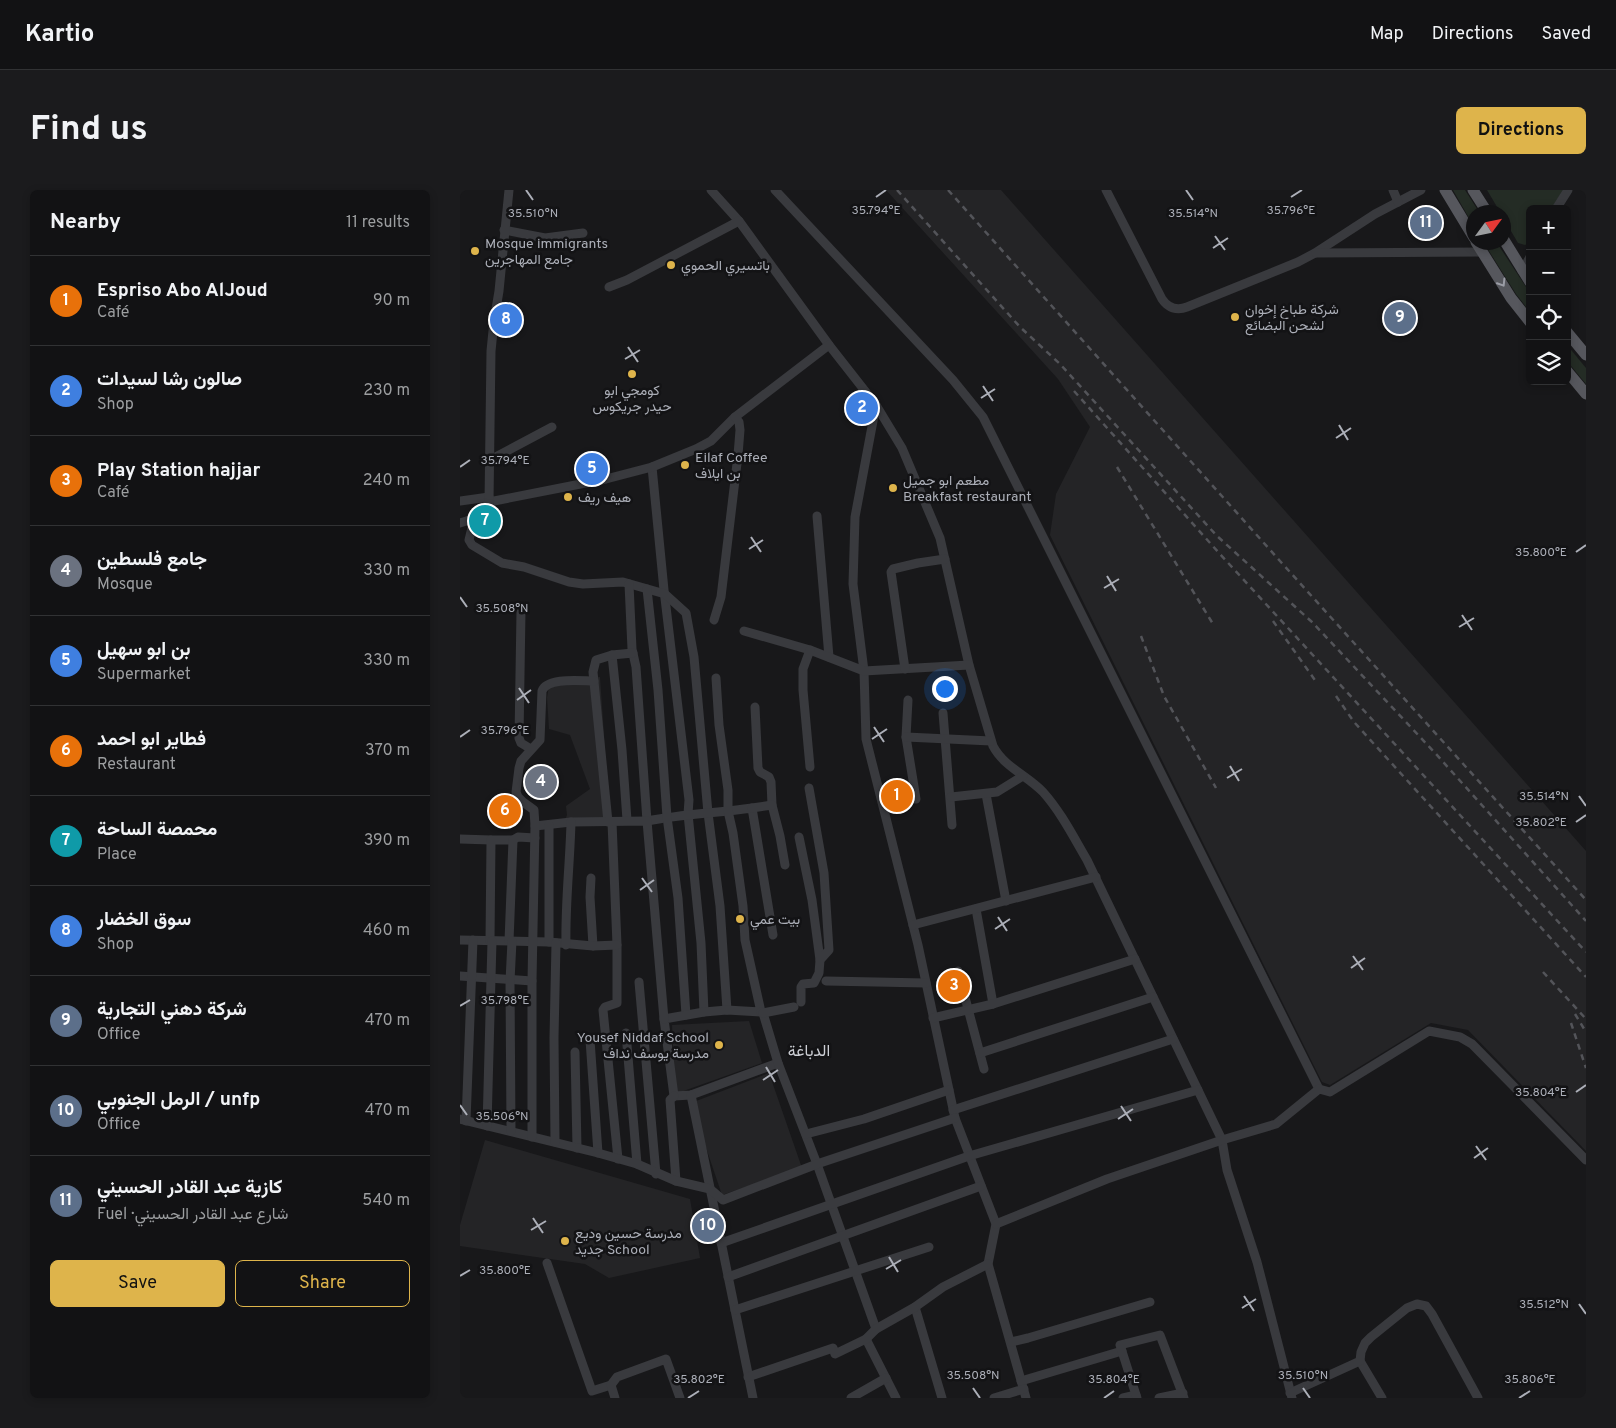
<!DOCTYPE html>
<html lang="en">
<head>
<meta charset="utf-8">
<style>
	body { margin:0; font-family:Overpass,Vazirmatn,sans-serif; background:#1b1b1d; color:#f1f3f6 }
	.controls { position:absolute; right:15px; top:15px; display:grid; overflow:hidden; border-radius:8px; box-shadow:0 2px 8px #0003 }
	.controls button { width:45px; height:45px; display:grid; place-items:center; padding:0; border:0; border-bottom:1px solid #313234; background:#121214; color:#f1f3f6; font:25px sans-serif }
	.compass { position:absolute; left:1006px; top:15px; width:45px; height:45px; border-radius:50%; background:#121214; box-shadow:0 2px 8px #0003; rotate:57deg }
	.you { position:absolute; left:484px; top:498px; width:18px; height:18px; margin:-12px; border:4px solid #fff; border-radius:50%; background:#1a73e8; box-shadow:0 0 0 8px #1a73e833 }
	.badge { display:grid; place-items:center; width:32px; height:32px; border-radius:50%; background:#deb44b; color:#fff; font-size:16px; font-weight:700 }
	.pin { position:absolute; translate:-50% -50%; border:2px solid #fff; box-shadow:0 1px 5px #0006 }
	.list { margin:0; padding:0; list-style:none }
	h2 { display:flex; justify-content:space-between; align-items:center; height:65px; margin:0; padding:0 20px; font-size:21px }
	h2 small { font-size:16px; font-weight:400; color:#9c9ea0 }
	.list li { display:grid; grid-template-columns:32px 1fr auto; gap:15px; align-items:center; box-sizing:border-box; height:90px; padding:0 20px; border-top:1px solid #313234 }
	.list b { display:block; font-size:19px; white-space:nowrap }
	.list p { margin:0; font-size:16px; white-space:nowrap; color:#9c9ea0 }
	.list em { font-size:16px; font-style:normal; color:#9c9ea0 }
	.actions { display:flex; gap:10px; padding:15px 20px }
	.actions a { flex:1; padding:11px 0; border:1px solid #deb44b; border-radius:8px; text-align:center; font-size:18px; color:#deb44b }
	.actions .main { background:#deb44b; color:#111 }
	.icon { flex:none; width:28px; height:28px; fill:none; stroke:currentColor; stroke-width:2; stroke-linecap:round; stroke-linejoin:round }
	.map { position:relative; flex:none; width:1126px; height:1208px; overflow:hidden; border-radius:8px }
	header { display:flex; align-items:center; gap:30px; box-sizing:border-box; height:70px; padding:0 25px; background:#121214; border-bottom:1px solid #313234 }
	header strong { font-size:24px }
	nav { display:flex; gap:28px; margin-inline-start:auto; font-size:18px }
	.intro { display:flex; align-items:center; justify-content:space-between; box-sizing:border-box; height:120px; padding:0 30px }
	h1 { margin:0; font-size:35px }
	.button { padding:12px 22px; border-radius:8px; background:#deb44b; color:#111; font-size:18px; font-weight:700 }
	main { display:flex; gap:30px; padding:0 30px }
	aside { flex:1; background:#121214; border-radius:8px; box-shadow:0 2px 8px #0003 }
	.map>svg:first-child { display:block }
	.built { fill:#242426 }
	.green { fill:#242c25 }
	.lines { fill:none; stroke-linecap:round; stroke-linejoin:round }
	.minor { stroke:#393a3e; stroke-width:9 }
	.major { stroke:#56575d; stroke-width:11 }
	.rail { stroke:#535459; stroke-width:2.5; stroke-dasharray:6 5; stroke-linecap:butt }
	.oneway { stroke:#9b9da6 }
	.ticks { fill:none; stroke:#acafb8; stroke-width:2 }
	.poi-dot { fill:#deb44b; stroke:#131315; stroke-width:2 }
	.labels { text-anchor:middle; stroke-width:5; stroke-linejoin:round; paint-order:stroke }
	.poi-label { font-size:14px; fill:#acafb8; stroke:#131315; text-anchor:start }
	.quarter-label { font-size:16px; fill:#ccced4; stroke:#131315 }
	.ticks-label { font-size:12px; text-anchor:middle; fill:#acafb8; stroke:#131315; stroke-width:5; stroke-linejoin:round; paint-order:stroke }
</style>
</head>
<body>
<header>
<strong>Kartio</strong>
<nav><a>Map</a><a>Directions</a><a>Saved</a></nav>
</header>
<div class="intro"><h1>Find us</h1><a class="button">Directions</a></div>
<main>
<aside>
<h2>Nearby<small>11 results</small></h2>
<ul class="list">
<li><span class="badge" style="background:#e8710a">1</span><div><b>Espriso Abo AlJoud</b><p>Café</p></div><em>90 m</em></li>
<li><span class="badge" style="background:#3f7fe0">2</span><div><b>صالون رشا لسيدات</b><p>Shop</p></div><em>230 m</em></li>
<li><span class="badge" style="background:#e8710a">3</span><div><b>Play Station hajjar</b><p>Café</p></div><em>240 m</em></li>
<li><span class="badge" style="background:#6b7280">4</span><div><b>جامع فلسطين</b><p>Mosque</p></div><em>330 m</em></li>
<li><span class="badge" style="background:#3f7fe0">5</span><div><b>بن ابو سهيل</b><p>Supermarket</p></div><em>330 m</em></li>
<li><span class="badge" style="background:#e8710a">6</span><div><b>فطاير ابو احمد</b><p>Restaurant</p></div><em>370 m</em></li>
<li><span class="badge" style="background:#0f9aa8">7</span><div><b>محمصة الساحة</b><p>Place</p></div><em>390 m</em></li>
<li><span class="badge" style="background:#3f7fe0">8</span><div><b>سوق الخضار</b><p>Shop</p></div><em>460 m</em></li>
<li><span class="badge" style="background:#5c6f8a">9</span><div><b>شركة دهني التجارية</b><p>Office</p></div><em>470 m</em></li>
<li><span class="badge" style="background:#5c6f8a">10</span><div><b>الرمل الجنوبي / unfp</b><p>Office</p></div><em>470 m</em></li>
<li><span class="badge" style="background:#5c6f8a">11</span><div><b>كازية عبد القادر الحسيني</b><p>Fuel · شارع عبد القادر الحسيني</p></div><em>540 m</em></li>
</ul>
<div class="actions"><a class="main">Save</a><a>Share</a></div>
</aside>
<div class="map">
<svg width="1126" height="1208" viewBox="0 0 1126 1208">
	<rect width="100%" height="100%" fill="#18181a"/>
	<g class="built">
		<path d="M426 0H541L1126 661V961L1008 840 971 833 870 895 862 892 590 345 596 304 630 237 598 189Z"/>
		<path d="M140 487 150 632 105 631 107 625 106 616 130 599 110 545 89 539 87 508 90 490H113Z"/>
		<path d="M289 831 302 873 215 904 212 835Z"/>
		<path d="M309 883 342 978 262 1005 231 913Z"/>
		<path d="M25 950 230 1009 240 1068 149 1088 125 1074 0 1056V1035Z"/>
	</g>
	<g class="green">
		<path d="M993 0H1005L1019 22H1014L1013 35Z"/>
		<path d="M1027 0H1103L1091 19H1070V52L1065 55 1058 53 1044 29V22H1040Z"/>
		<path d="M1024 53H1037L1070 103V122L1056 104Z"/>
		<path d="M1107 155 1126 178V194L1107 171Z"/>
	</g>
	<g class="lines">
		<g class="minor">
			<path d="M251 0 279 31 369 155 416 215 442 258 480 348 509 475 533 556C544 577 568 586 583 602 601 622 614 648 627 670L762 950 767 980 797 1072 832 1208"/>
			<path d="M315 0 493 190 523 227 859 899"/>
			<path d="M646 0 702 109C708 118 717 121 727 117L838 72 855 63 915 24 961 0"/>
			<path d="M933 0 938 12"/>
			<path d="M1096 19 1108 0"/>
			<path d="M44 40 85 48 123 43"/>
			<path d="M856 63 1022 62"/>
			<path d="M1062 81 1070 67"/>
			<path d="M149 97 167 90 279 31"/>
			<path d="M416 215 395 327 393 394 404 481 406 549 458 755 495 928 536 1034 528 1074 566 1208"/>
			<path d="M30 270 92 237"/>
			<path d="M192 277 204 400 229 610 228 624 241 753 244 822"/>
			<path d="M0 311 29 307"/>
			<path d="M29 312 146 289 192 277 236 259 251 251 275 227 369 155"/>
			<path d="M357 326 369 467"/>
			<path d="M14 329 9 350 12 355 42 373 64 377 109 392 123 394 163 392 205 404 226 423 234 467 248 623 260 716 267 820"/>
			<path d="M0 333C14 329 21 325 29 312L31 161 34 131 39 101 49 0"/>
			<path d="M169 394 172 459 176 477 187 631C222 624 257 623 292 618L313 745"/>
			<path d="M187 399 198 500 207 627 218 708 226 825"/>
			<path d="M61 421 59 548 61 553 71 559"/>
			<path d="M254 430 261 407 278 265 280 240 279 232 275 227"/>
			<path d="M284 441 350 460 404 481 509 475"/>
			<path d="M350 460 343 479V500L350 577"/>
			<path d="M152 465 162 560 167 630"/>
			<path d="M445 479 431 382 433 379 458 373 485 369"/>
			<path d="M256 488 259 535 268 600V621L273 643 283 716 285 750 301 822 267 820 244 822 204 829 214 906 231 905 318 873"/>
			<path d="M448 510 446 547 456 609"/>
			<path d="M295 517 298 578 300 582 309 587 311 592 312 615 320 646 325 675"/>
			<path d="M483 523 492 635"/>
			<path d="M446 547 531 551"/>
			<path d="M526 604 546 711"/>
			<path d="M491 607 537 602 563 586"/>
			<path d="M292 618 312 615"/>
			<path d="M148 632 133 482 136 470 152 465 173 463"/>
			<path d="M152 632 157 755V813L145 817 143 820 158 969"/>
			<path d="M75 636 111 632 187 631 204 829"/>
			<path d="M339 647 352 710 360 770"/>
			<path d="M0 649 31 650"/>
			<path d="M131 688 130 707 133 756"/>
			<path d="M516 719 533 814"/>
			<path d="M453 735 636 687"/>
			<path d="M0 750 89 752 133 756 157 755"/>
			<path d="M30 751 31 650H53"/>
			<path d="M49 751 53 650 58 647 75 648"/>
			<path d="M89 752V635"/>
			<path d="M106 755C105 714 110 673 111 632"/>
			<path d="M498 781 524 879"/>
			<path d="M0 786 72 791"/>
			<path d="M366 791 466 793"/>
			<path d="M179 792 196 984"/>
			<path d="M341 812V797L343 794 354 793 359 783 360 770 369 760 364 683 349 598"/>
			<path d="M301 822 303 823 318 873 357 974 416 1139"/>
			<path d="M303 823 334 817"/>
			<path d="M473 828 533 814 675 769"/>
			<path d="M166 843 177 974"/>
			<path d="M130 850 138 963"/>
			<path d="M115 862 117 958"/>
			<path d="M520 863 693 807"/>
			<path d="M231 905 293 1208"/>
			<path d="M214 906 210 910 216 991"/>
			<path d="M493 920 713 849"/>
			<path d="M0 929 138 963 177 974 216 991 250 999 263 1010 357 974 495 928"/>
			<path d="M6 931 13 750"/>
			<path d="M27 936 32 751"/>
			<path d="M51 941 50 791 52 751"/>
			<path d="M346 944 404 929 489 900"/>
			<path d="M72 947V791L75 636 74 620 63 612 58 607 56 602 59 578 61 571 80 550 82 501C87 487 121 491 134 491"/>
			<path d="M95 952 94 848 96 753"/>
			<path d="M536 1034 647 989 762 950 816 934 859 899 870 902 969 841 1000 847 1012 854 1126 970"/>
			<path d="M261 1053 509 966 738 900"/>
			<path d="M87 1073 132 1201 151 1195"/>
			<path d="M268 1087 521 996"/>
			<path d="M455 1117 482 1208"/>
			<path d="M275 1120 469 1057"/>
			<path d="M406 1149 436 1208"/>
			<path d="M551 1152 568 1148 690 1112"/>
			<path d="M900 1171 922 1208"/>
			<path d="M288 1187 373 1158 375 1164 406 1149 416 1139 455 1117 483 1097 528 1074"/>
			<path d="M561 1191 662 1161"/>
			<path d="M830 1203 900 1171 901 1162 905 1153 911 1147 947 1118 957 1114 966 1116 972 1124 1018 1208"/>
			<path d="M155 1208 151 1195 157 1187 206 1169 220 1208"/>
			<path d="M391 1208 426 1188"/>
			<path d="M534 1208 564 1199"/>
			<path d="M663 1208 676 1205"/>
			<path d="M677 1208 660 1155 700 1145 724 1208"/>
			<path d="M699 1208 723 1203"/>
		</g>
		<g class="major">
			<path d="M985 0 1014 48"/>
			<path d="M1013 0 1027 22"/>
			<path d="M1044 50 1070 92"/>
			<path d="M1016 52 1051 108 1070 132"/>
			<path d="M1107 142 1126 165"/>
			<path d="M1107 181 1126 204"/>
		</g>
		<g class="rail">
			<path d="M437 0 560 137 600 174 757 346 852 432 976 564 1126 731"/>
			<path d="M488 0 820 371 1126 710"/>
			<path d="M614 201 759 363 1126 762"/>
			<path d="M657 277 753 434"/>
			<path d="M813 431 857 493"/>
			<path d="M681 446 704 506 756 598"/>
			<path d="M876 506 894 532 1126 787"/>
			<path d="M1083 782 1126 829"/>
			<path d="M1115 824 1126 842"/>
			<path d="M1111 833 1126 878"/>
		</g>
	</g>
	<defs><path id="oneway-chevron" d="M-2-3.5L2.5 0L-2 3.5" fill="none" stroke-width="1.6" stroke-linecap="round" stroke-linejoin="round" transform="scale(1.25)"/></defs>
	<use class="oneway" href="#oneway-chevron" transform="translate(1042 93) rotate(58)"/>
	<path class="ticks" d="M66 0 73 10M726 0 733 10M416 7 426 0M831 7 842 0M755 46 765 60M753 58 768 48M168 157 178 172M165 169 180 160M523 196 533 211M521 208 535 199M879 235 888 250M876 248 891 238M0 277 10 270M291 347 301 362M289 359 303 350M1116 362 1126 355M647 386 656 401M644 398 659 389M0 407 7 417M1002 425 1012 440M999 437 1014 428M59 498 69 513M57 510 71 500M414 537 424 552M0 547 10 540M412 549 427 539M770 576 779 591M767 588 782 579M1119 606 1126 616M1116 632 1126 625M182 688 192 702M180 700 194 690M538 727 547 741M535 739 550 729M893 766 903 780M891 778 905 768M0 816 10 810M306 877 315 892M303 890 318 880M1116 902 1126 895M0 915 7 925M661 916 671 931M658 929 673 919M1016 956 1026 970M1014 968 1028 958M73 1028 83 1043M71 1040 86 1031M429 1067 438 1082M426 1079 441 1070M0 1086 10 1080M784 1106 794 1121M1119 1114 1126 1124M782 1118 796 1109M513 1198 520 1208M843 1198 850 1208M228 1208 239 1201M644 1208 654 1201M1059 1208 1070 1201"/>
	<g class="poi-dot">
		<circle cx="15" cy="61" r="5"/>
		<circle cx="211" cy="75" r="5"/>
		<circle cx="775" cy="127" r="5"/>
		<circle cx="172" cy="184" r="5"/>
		<circle cx="225" cy="275" r="5"/>
		<circle cx="433" cy="298" r="5"/>
		<circle cx="108" cy="307" r="5"/>
		<circle cx="280" cy="729" r="5"/>
		<circle cx="259" cy="855" r="5"/>
		<circle cx="105" cy="1051" r="5"/>
	</g>
	<g class="labels">
		<g class="poi-label">
			<text x="25" y="58">Mosque immigrants<tspan x="25" dy="16">جامع المهاجرين</tspan></text>
			<text x="221" y="80">باتسيري الحموي</text>
			<text x="785" y="124">شركة طباخ إخوان<tspan x="785" dy="16">لشحن البضائع</tspan></text>
			<text x="172" y="205" text-anchor="middle">كومجي ابو<tspan x="172" dy="16">حيدر جريكوس</tspan></text>
			<text x="235" y="272">Eilaf Coffee<tspan x="235" dy="16">بن ايلاف</tspan></text>
			<text x="443" y="295">مطعم ابو جميل<tspan x="443" dy="16">Breakfast restaurant</tspan></text>
			<text x="118" y="312">هيف ريف</text>
			<text x="290" y="734">بيت عمي</text>
			<text x="249" y="852" text-anchor="end">Yousef Niddaf School<tspan x="249" dy="16">مدرسة يوسف نداف</tspan></text>
			<text x="115" y="1048">مدرسة حسين وديع<tspan x="115" dy="16">جديد School</tspan></text>
		</g>
		<g class="quarter-label">
			<text x="349" y="866">الدباغة</text>
		</g>
	</g>
	<g class="ticks-label">
		<text x="416" y="24">35.794°E</text>
		<text x="831" y="24">35.796°E</text>
		<text x="73" y="27">35.510°N</text>
		<text x="733" y="27">35.514°N</text>
		<text x="45" y="274">35.794°E</text>
		<text x="1081" y="366">35.800°E</text>
		<text x="42" y="422">35.508°N</text>
		<text x="45" y="544">35.796°E</text>
		<text x="1084" y="610">35.514°N</text>
		<text x="1081" y="636">35.802°E</text>
		<text x="45" y="814">35.798°E</text>
		<text x="1081" y="906">35.804°E</text>
		<text x="42" y="930">35.506°N</text>
		<text x="45" y="1084">35.800°E</text>
		<text x="1084" y="1118">35.512°N</text>
		<text x="513" y="1189">35.508°N</text>
		<text x="843" y="1189">35.510°N</text>
		<text x="239" y="1193">35.802°E</text>
		<text x="654" y="1193">35.804°E</text>
		<text x="1070" y="1193">35.806°E</text>
	</g>
</svg>
<div class="controls">
<button>+</button>
<button>−</button>
<button><svg class="icon" aria-label="locate" viewBox="0 0 24 24"><circle cx="12" cy="12" r="6"/><path d="M12 2v4M12 18v4M2 12h4M18 12h4"/></svg></button>
<button><svg class="icon" aria-label="layers" viewBox="0 0 24 24"><path d="M12 4l9 5-9 5-9-5zM3 14l9 5 9-5"/></svg></button>
</div>
<svg class="compass" viewBox="-18 -18 36 36"><path d="M0-13l5 13h-10z" fill="#e53935"/><path d="M0 13l5-13h-10z" fill="#9c9ea0"/></svg>
<div class="you"></div>
<div class="pin badge" style="left:437px;top:606px;background:#e8710a">1</div>
<div class="pin badge" style="left:402px;top:218px;background:#3f7fe0">2</div>
<div class="pin badge" style="left:494px;top:796px;background:#e8710a">3</div>
<div class="pin badge" style="left:81px;top:592px;background:#6b7280">4</div>
<div class="pin badge" style="left:132px;top:279px;background:#3f7fe0">5</div>
<div class="pin badge" style="left:45px;top:621px;background:#e8710a">6</div>
<div class="pin badge" style="left:25px;top:331px;background:#0f9aa8">7</div>
<div class="pin badge" style="left:46px;top:130px;background:#3f7fe0">8</div>
<div class="pin badge" style="left:940px;top:128px;background:#5c6f8a">9</div>
<div class="pin badge" style="left:248px;top:1036px;background:#5c6f8a">10</div>
<div class="pin badge" style="left:966px;top:33px;background:#5c6f8a">11</div>
</div>
</main>
</body>
</html>
